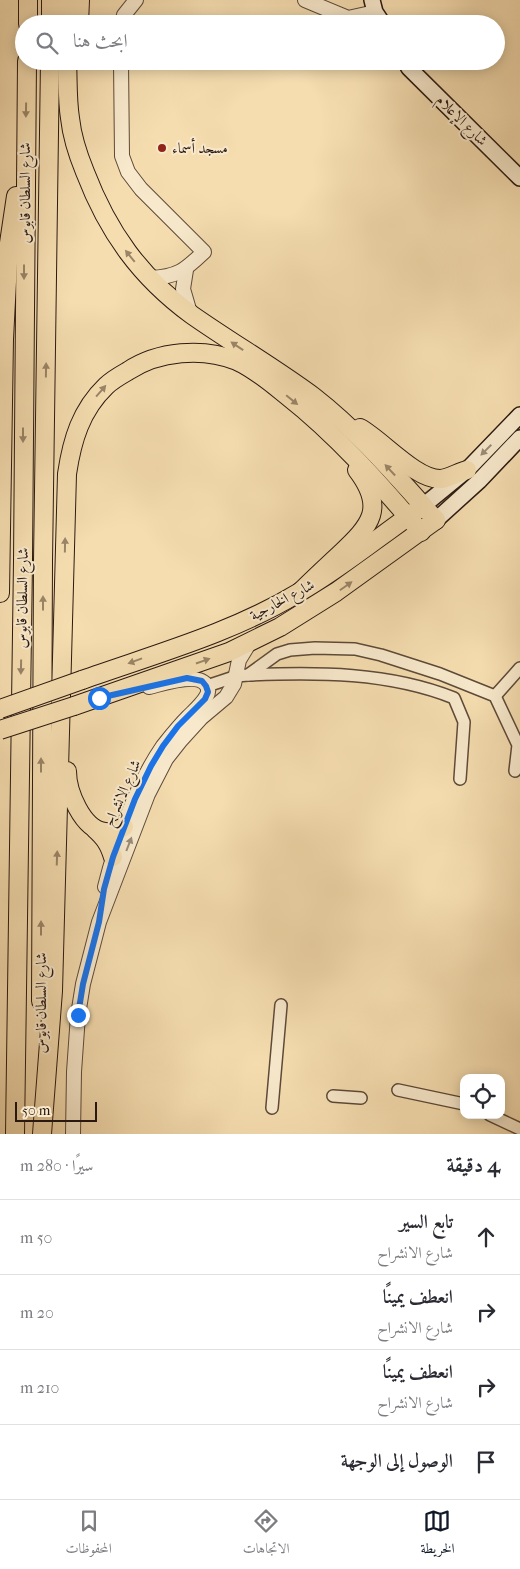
<!DOCTYPE html>
<html lang="ar">
<head>
<meta charset="utf-8">
<style>
	body { margin:0; font-family:"IM FELL French Canon",Amiri,serif; background:#f7f7f7; color:#2b2b33; direction:rtl }
	.controls { position:absolute; right:15px; bottom:15px; display:grid; overflow:hidden; border-radius:10px; box-shadow:0 2px 12px #0003 }
	.controls button { width:45px; height:45px; display:grid; place-items:center; padding:0; border:0; border-bottom:1px solid #e1e1e2; background:#fff; color:#2b2b33; font:25px sans-serif }
	.scale { position:absolute; left:15px; bottom:12px; width:82px; box-sizing:border-box; padding-left:5px; border:2px solid #2a1911; border-top:0; font-size:14px; line-height:18px; white-space:nowrap; color:#2a1911; -webkit-text-stroke:4px #f8e9cc; paint-order:stroke }
	.stop { position:absolute; width:15px; height:15px; margin:-11px; border:4px solid #1a73e8; border-radius:50%; background:#fff }
	.stop.end { background:#1a73e8; border-color:#fff; box-shadow:0 1px 5px #0008 }
	.list { margin:0; padding:0; list-style:none }
	h2 { display:flex; justify-content:space-between; align-items:center; height:65px; margin:0; padding:0 20px; font-size:21px }
	h2 small { font-size:16px; font-weight:400; color:#7c7c81 }
	.list li { display:grid; grid-template-columns:32px 1fr auto; gap:15px; align-items:center; box-sizing:border-box; height:75px; padding:0 20px; border-top:1px solid #e1e1e2 }
	.list b { display:block; font-size:19px; white-space:nowrap }
	.list p { margin:0; font-size:16px; white-space:nowrap; color:#7c7c81 }
	.list em { font-size:16px; font-style:normal; color:#7c7c81 }
	.icon { flex:none; width:28px; height:28px; fill:none; stroke:currentColor; stroke-width:2; stroke-linecap:round; stroke-linejoin:round }
	.map { position:relative; flex:none; width:520px; height:1134px; overflow:hidden; direction:ltr }
	.search { position:absolute; background:#fff; box-shadow:0 2px 12px #0003; left:15px; right:15px; top:15px; height:55px; display:flex; align-items:center; gap:12px; box-sizing:border-box; padding:0 18px; border-radius:28px; color:#7c7c81; font-size:19px }
	.sheet { height:365px; background:#fff }
	nav { display:flex; justify-content:space-around; align-items:center; box-sizing:border-box; height:70px; border-top:1px solid #e1e1e2; background:#fff; font-size:14px; color:#7c7c81 }
	nav a { display:grid; justify-items:center; gap:2px }
	nav .on { color:#111827 }
	.map>svg:first-child { display:block }
	.lines { fill:none; stroke-linecap:round; stroke-linejoin:round }
	.minor-casing { stroke:#5d4a39; stroke-width:14 }
	.tertiary-casing { stroke:#5d4a39; stroke-width:16 }
	.secondary-casing { stroke:#2a1911; stroke-width:18 }
	.primary-casing { stroke:#2a1911; stroke-width:20 }
	.trunk-casing { stroke:#2a1911; stroke-width:20 }
	.minor { stroke:#f8e9cc; stroke-width:11 }
	.tertiary { stroke:#f8e9cc; stroke-width:14 }
	.secondary { stroke:#f8e9cc; stroke-width:15 }
	.primary { stroke:#f5ddb0; stroke-width:18 }
	.trunk { stroke:#f5ddb0; stroke-width:18 }
	.primary-bridge-casing { stroke:#2a1911; stroke-width:20; stroke-linecap:butt }
	.primary-bridge { stroke:#f5ddb0; stroke-width:18 }
	.oneway { fill:#9a8568 }
	.oneway2 { fill:#9b8b78 }
	.route { stroke:#1a73e8; stroke-width:6 }
	.poi-dot { fill:#8f2418; stroke:#f8e9cc; stroke-width:2 }
	.labels { text-anchor:middle; stroke-width:4; stroke-linejoin:round; paint-order:stroke }
	.street-label { font-size:15px; fill:#2a1911; stroke:#f8e9cc }
	.poi-label { font-size:15px; fill:#2a1911; stroke:#f8e9cc; text-anchor:start }
</style>
</head>
<body>
<div class="map">
<svg width="520" height="1134" viewBox="0 0 520 1134">
	<rect width="100%" height="100%" fill="#f5ddb0"/>
	<filter id="stains"><feTurbulence type="fractalNoise" baseFrequency=".004" numOctaves="4"/><feColorMatrix values="0 0 0 0 .2 0 0 0 0 .09 0 0 0 0 .02 0 0 0 .5 -.17"/></filter>
	<radialGradient id="worn" r=".72"><stop offset=".6" stop-color="#630" stop-opacity="0"/><stop offset="1" stop-color="#630" stop-opacity=".3"/></radialGradient>
	<g class="lines">
		<defs>
			<g id="minor">
				<path d="M248 675C317 672 389 672 454 698L464 722 460 779"/>
				<path d="M207 686 237 676 248 675 277 654 290 650 315 648 355 649 381 655 440 674 495 696 518 745 515 771"/>
				<path d="M495 696 520 668"/>
				<path d="M398 1090 464 1104"/>
				<path d="M333 1096 361 1098"/>
				<path d="M272 1108 281 1005"/>
				<path d="M490 1115 520 1129"/>
			</g>
			<g id="tertiary">
				<path d="M305 0 348 18 375 12"/>
				<path d="M122 24 124 15 136 0"/>
				<path d="M121 61 122 156 128 172 141 189 204 252C185 270 178 277 150 278"/>
				<path d="M186 270 183 289 190 313"/>
				<path d="M105 887C117 839 135 787 163 746 171 736 179 726 188 717 194 711 202 704 206 697 208 694 209 690 207 686 199 671 162 684 149 687"/>
				<path d="M73 1134 74 1072 78 1015 83 984 99 922 148 794 166 759 181 740 201 718 226 697 234 684 239 660 250 642"/>
			</g>
			<g id="secondary">
				<path d="M372 0 375 12 383 24"/>
				<path d="M405 61 409 68 520 178"/>
				<path d="M423 506 467 470 520 415"/>
				<path d="M436 520 479 481 520 438"/>
			</g>
			<g id="primary">
				<path d="M82 680C155 654 232 633 298 593 342 568 381 535 423 506"/>
				<path d="M74 706 229 652 280 627 336 592 436 520"/>
			</g>
			<g id="trunk">
				<path d="M67 0V24"/>
				<path d="M28 24V0"/>
				<path d="M51 24V0"/>
				<path d="M79 24 80 0"/>
				<path d="M67 61C68 80 67 99 70 118 72 137 78 155 85 172 108 232 140 277 192 315 232 343 275 368 314 397 359 432 398 478 436 520"/>
				<path d="M360 428C382 440 416 480 441 479 449 478 459 472 467 470"/>
				<path d="M0 593 4 339 9 243 16 196"/>
				<path d="M298 594C312 580 326 567 340 554 371 525 386 508 357 470"/>
				<path d="M67 771C67 791 82 829 105 832 112 833 117 830 124 827"/>
				<path d="M95 829C105 838 109 844 113 857"/>
				<path d="M41 1001 43 562 50 61"/>
				<path d="M15 1134 23 561 27 61"/>
				<path d="M42 1134 53 991 67 474C72 440 81 410 106 386 112 380 121 375 128 371 158 351 203 347 237 361 255 369 271 383 286 395 337 435 379 483 421 532"/>
			</g>
		</defs>
		<use href="#minor" class="minor-casing"/>
		<use href="#tertiary" class="tertiary-casing"/>
		<use href="#secondary" class="secondary-casing"/>
		<use href="#primary" class="primary-casing"/>
		<use href="#trunk" class="trunk-casing"/>
		<use href="#minor" class="minor"/>
		<use href="#tertiary" class="tertiary"/>
		<use href="#secondary" class="secondary"/>
		<use href="#primary" class="primary"/>
		<use href="#trunk" class="trunk"/>
		<defs>
			<g id="primary-bridge">
				<path d="M0 709 82 680"/>
				<path d="M0 730 74 706"/>
			</g>
		</defs>
		<use href="#primary-bridge" class="primary-bridge-casing"/>
		<use href="#primary-bridge" class="primary-bridge"/>
	</g>
	<defs><path id="oneway-solid" d="M-6-.8H1V-3.2L6.5 0L1 3.2V.8H-6Z" transform="scale(1.25)"/></defs>
	<g class="oneway">
		<use href="#oneway-solid" transform="translate(26 110) rotate(91)"/>
		<use href="#oneway-solid" transform="translate(130 256) rotate(-129)"/>
		<use href="#oneway-solid" transform="translate(24 272) rotate(90)"/>
		<use href="#oneway-solid" transform="translate(237 346) rotate(-146)"/>
		<use href="#oneway-solid" transform="translate(46 370) rotate(-89)"/>
		<use href="#oneway-solid" transform="translate(101 391) rotate(-49)"/>
		<use href="#oneway-solid" transform="translate(292 400) rotate(39)"/>
		<use href="#oneway-solid" transform="translate(23 435) rotate(90)"/>
		<use href="#oneway-solid" transform="translate(390 470) rotate(-133)"/>
		<use href="#oneway-solid" transform="translate(65 545) rotate(-89)"/>
		<use href="#oneway-solid" transform="translate(346 586) rotate(-35)"/>
		<use href="#oneway-solid" transform="translate(43 603) rotate(-90)"/>
		<use href="#oneway-solid" transform="translate(135 661) rotate(160)"/>
		<use href="#oneway-solid" transform="translate(203 661) rotate(-19)"/>
		<use href="#oneway-solid" transform="translate(21 667) rotate(91)"/>
		<use href="#oneway-solid" transform="translate(41 765) rotate(-90)"/>
		<use href="#oneway-solid" transform="translate(57 858) rotate(-88)"/>
		<use href="#oneway-solid" transform="translate(41 928) rotate(-90)"/>
	</g>
	<g class="oneway2">
		<use href="#oneway-solid" transform="translate(486 450) rotate(135)"/>
		<use href="#oneway-solid" transform="translate(129 844) rotate(-69)"/>
	</g>
	<g class="lines">
		<path class="route" d="M78 1015 83 984 99 922 104 889 113 857 135 799 151 766 163 746 178 726 205 699 208 692 206 686 202 681 187 678 99 698"/>
	</g>
	<circle class="poi-dot" cx="162" cy="148" r="5"/>
	<g class="labels">
		<g class="street-label">
			<text transform="translate(462 120) rotate(45)" y="5">شارع الإعلام</text>
			<text transform="translate(25 193) rotate(-90)" y="5">شارع السلطان قابوس</text>
			<text transform="translate(22 598) rotate(-89)" y="5">شارع السلطان قابوس</text>
			<text transform="translate(282 600) rotate(-28)" y="5">شارع الخارجية</text>
			<text transform="translate(122 793) rotate(-66)" y="5">شارع الانشراح</text>
			<text transform="translate(41 1003) rotate(-90)" y="5">شارع السلطان قابوس</text>
		</g>
		<g class="poi-label">
			<text x="172" y="153">مسجد أسماء</text>
		</g>
	</g>
	<rect width="100%" height="100%" filter="url(#stains)"/>
	<rect width="100%" height="100%" fill="url(#worn)"/>
</svg>
<div class="controls">
<button><svg class="icon" aria-label="locate" viewBox="0 0 24 24"><circle cx="12" cy="12" r="6"/><path d="M12 2v4M12 18v4M2 12h4M18 12h4"/></svg></button>
</div>
<div class="scale">50 m</div>
<div class="stop" style="left:99px;top:698px"></div>
<div class="stop end" style="left:78px;top:1015px"></div>
<div class="search"><svg class="icon" aria-label="search" viewBox="0 0 24 24"><circle cx="10" cy="10" r="6"/><path d="M15 15l6 6"/></svg>ابحث هنا</div>
</div>
<section class="sheet">
<h2>4 دقيقة<small>سيرًا · 280 m</small></h2>
<ul class="list">
<li><svg class="icon" aria-label="ahead" viewBox="0 0 24 24"><path d="M12 20V5M6 11l6-6 6 6"/></svg><div><b>تابع السير</b><p>شارع الانشراح</p></div><em>50 m</em></li>
<li><svg class="icon" aria-label="right" viewBox="0 0 24 24"><path d="M7 20v-9h11M14 6l5 5-5 5"/></svg><div><b>انعطف يمينًا</b><p>شارع الانشراح</p></div><em>20 m</em></li>
<li><svg class="icon" aria-label="right" viewBox="0 0 24 24"><path d="M7 20v-9h11M14 6l5 5-5 5"/></svg><div><b>انعطف يمينًا</b><p>شارع الانشراح</p></div><em>210 m</em></li>
<li><svg class="icon" aria-label="arrive" viewBox="0 0 24 24"><path d="M6 21V4h12l-3 4 3 4H6"/></svg><div><b>الوصول إلى الوجهة</b></div></li>
</ul>
</section>
<nav>
<a class="on"><svg class="icon" aria-label="map" viewBox="0 0 24 24"><path d="M3 6l6-2 6 2 6-2v14l-6 2-6-2-6 2zM9 4v14M15 6v14"/></svg>الخريطة</a>
<a><svg class="icon" aria-label="directions" viewBox="0 0 24 24"><path d="M12 3l9 9-9 9-9-9zM9 14v-3h6M13 9l2 2-2 2"/></svg>الاتجاهات</a>
<a><svg class="icon" aria-label="saved" viewBox="0 0 24 24"><path d="M7 4h10v16l-5-4-5 4z"/></svg>المحفوظات</a>
</nav>
</body>
</html>
